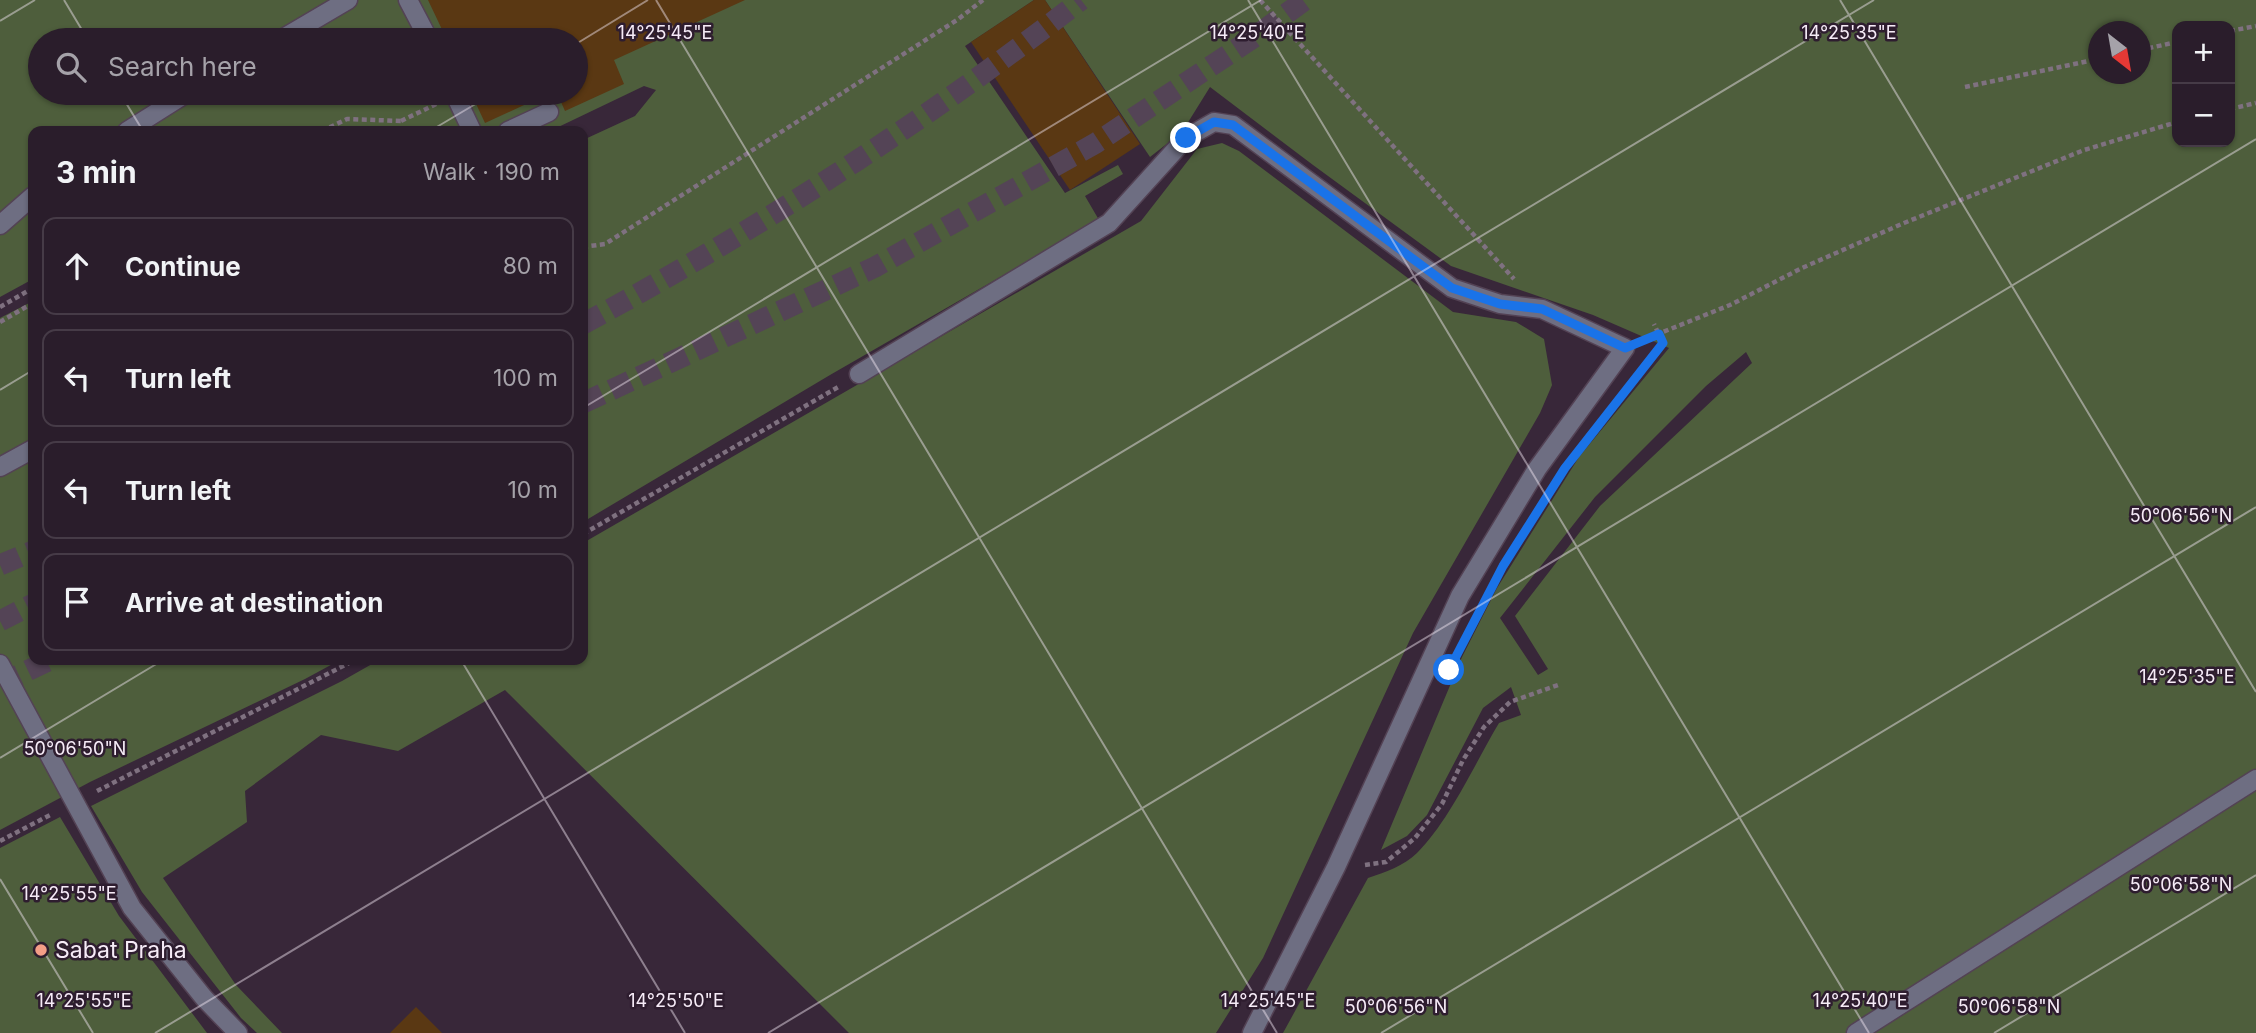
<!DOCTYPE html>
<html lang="en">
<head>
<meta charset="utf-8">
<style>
	body { margin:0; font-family:Inter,sans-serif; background:#322633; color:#f1f3f6 }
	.controls { position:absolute; right:21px; top:21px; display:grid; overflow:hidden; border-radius:14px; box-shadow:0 2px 5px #0004 }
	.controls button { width:63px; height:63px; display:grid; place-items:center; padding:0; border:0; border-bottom:2px solid #463b47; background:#2a1d2b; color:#f1f3f6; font:35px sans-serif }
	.compass { position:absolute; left:2088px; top:21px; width:63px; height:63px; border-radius:50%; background:#2a1d2b; box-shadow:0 2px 5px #0004; rotate:149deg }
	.stop { position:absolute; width:21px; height:21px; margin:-16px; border:5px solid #1a73e8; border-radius:50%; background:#fff }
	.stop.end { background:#1a73e8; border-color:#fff; box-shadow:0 2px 7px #0008 }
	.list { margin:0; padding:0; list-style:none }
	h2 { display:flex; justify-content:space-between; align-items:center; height:91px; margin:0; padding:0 28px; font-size:30px }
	h2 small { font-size:23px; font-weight:400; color:#a5a2a9 }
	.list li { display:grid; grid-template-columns:46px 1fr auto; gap:21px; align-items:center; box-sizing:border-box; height:98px; margin:0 14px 14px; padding:0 14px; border:2px solid #463b47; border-radius:14px }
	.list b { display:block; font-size:26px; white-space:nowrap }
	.list em { font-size:23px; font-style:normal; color:#a5a2a9 }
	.icon { flex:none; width:38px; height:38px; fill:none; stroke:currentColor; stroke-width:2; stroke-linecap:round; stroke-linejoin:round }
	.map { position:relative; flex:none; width:2256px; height:1033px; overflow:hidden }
	.search { position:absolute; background:#2a1d2b; box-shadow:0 2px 5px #0004; left:28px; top:28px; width:560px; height:77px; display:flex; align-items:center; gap:18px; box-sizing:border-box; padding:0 24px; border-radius:38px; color:#a5a2a9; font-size:26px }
	.panel { position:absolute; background:#2a1d2b; box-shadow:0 2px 5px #0004; left:28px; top:126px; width:560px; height:539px; border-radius:14px }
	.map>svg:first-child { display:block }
	.green { fill:#4e5e3c; fill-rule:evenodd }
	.building { fill:#5a3813 }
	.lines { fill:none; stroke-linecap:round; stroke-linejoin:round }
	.highway-tunnel { stroke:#544456; stroke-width:21; stroke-dasharray:21 10; stroke-linecap:butt }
	.minor-casing { stroke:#534254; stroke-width:21 }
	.path { stroke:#7f7180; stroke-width:4.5; stroke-dasharray:5 3.5; stroke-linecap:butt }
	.minor { stroke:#6e6e82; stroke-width:18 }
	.path-bridge { stroke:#7f7180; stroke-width:4.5; stroke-dasharray:5 3.5; stroke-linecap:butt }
	.route { stroke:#1a73e8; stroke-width:9 }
	.ticks { fill:none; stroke:#f6ebf7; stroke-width:2; stroke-opacity:0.45 }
	.poi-dot { fill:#f49e87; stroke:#2e1d2f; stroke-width:2.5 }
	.labels { text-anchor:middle; stroke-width:5; stroke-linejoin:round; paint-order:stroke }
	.poi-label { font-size:23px; fill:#f6ebf7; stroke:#2e1d2f; text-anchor:start }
	.ticks-label { font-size:18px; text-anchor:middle; fill:#f6ebf7; stroke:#2e1d2f; stroke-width:5; stroke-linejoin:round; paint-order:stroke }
</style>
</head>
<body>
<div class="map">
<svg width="2256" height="1033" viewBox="0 0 2256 1033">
	<rect width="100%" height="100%" fill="#382739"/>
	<g class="green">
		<path d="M0 0H1034L965 46 1065 193 1118 165 1123 174 1085 196 1099 220 830 375 583 522V140L635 116 656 90 644 86 550 131H33V279L0 297ZM40 40H576V93H40Z"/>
		<path d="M1045 0H2256V1033H1283L1368 878C1385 872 1404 866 1417 853 1450 820 1475 763 1499 723L1521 715 1511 687 1483 708 1427 815 1407 836 1381 850 1462 657 1497 588 1579 457 1669 348 1593 315 1451 266 1313 165 1210 87 1182 132 1150 157ZM2177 26H2230V142H2177ZM2098 32H2140V74H2098ZM1746 352 1752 363 1600 506 1515 616 1548 669 1538 675 1500 618 1595 497 1706 386Z"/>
		<path d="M1222 143 1239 151 1453 312 1516 322 1544 339 1552 385 1540 413 1413 633 1263 958 1216 1033H849L505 690 398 751 321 735 245 791 247 822 163 878 236 985 282 1033H257L241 1018 142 892 91 806 342 681 379 660H583V543L1141 221 1197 149Z"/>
		<path d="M33 301V660H340L305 679 90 782 0 830V318Z"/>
		<path d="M60 817 119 916 207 1033H0V848Z"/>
	</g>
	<g class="building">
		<path d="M428 0H745L614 60 624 84 565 111 557 93H576V40H447Z"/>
		<path d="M1034 0H1045L1140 144 1070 190 971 42Z"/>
		<path d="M471 93H550L485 123Z"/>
		<path d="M416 1007 442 1033H390Z"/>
	</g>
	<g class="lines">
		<g class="highway-tunnel">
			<path d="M583 324C757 230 925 122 1081 0"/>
			<path d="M583 403 875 267 1096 143 1253 38 1305 0"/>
			<path d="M0 565 33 551"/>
			<path d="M0 621 33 604"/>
			<path d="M0 684 50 660"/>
		</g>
		<defs>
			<g id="minor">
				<path d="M408 0 429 40"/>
				<path d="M280 40 348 0"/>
				<path d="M454 93 472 131"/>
				<path d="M127 131 187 93"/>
				<path d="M508 131 549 112"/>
				<path d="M0 225 33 196"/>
				<path d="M859 374 1109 223 1186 138 1214 122 1233 125 1452 288 1500 304 1542 309 1625 348 1537 469 1460 596 1336 867 1252 1033"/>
				<path d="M0 467 33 449"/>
				<path d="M0 664 132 908 204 998 238 1033"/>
				<path d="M1856 1033 2256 779"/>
			</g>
		</defs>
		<use href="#minor" class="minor-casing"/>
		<g class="path">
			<path d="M1260 0 1514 279"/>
			<path d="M2230 31 2256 26"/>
			<path d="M2140 50 2177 42"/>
			<path d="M1965 87 2098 59"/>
			<path d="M2230 109 2256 103"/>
			<path d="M322 131 347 119 401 121"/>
			<path d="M583 247 605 244 957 20 983 0"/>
			<path d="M0 307 33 288"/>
			<path d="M0 322 33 303"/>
			<path d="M1648 338 1730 305 1802 268 1904 223 2084 150 2177 122"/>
			<path d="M1649 361 1663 343 1654 324"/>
			<path d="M583 534 840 386"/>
			<path d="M97 791 355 660"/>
			<path d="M0 841 52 814"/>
			<path d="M1365 865 1386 862 1415 838 1442 804 1463 760 1484 727 1510 702 1558 685"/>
		</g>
		<use href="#minor" class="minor"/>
		<path class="path-bridge" d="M401 121 459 93"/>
	</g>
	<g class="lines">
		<path class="route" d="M1186 138 1214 122 1233 125 1452 288 1500 304 1542 309 1625 348 1659 334 1663 343 1565 468 1503 566 1449 670"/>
	</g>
	<path class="ticks" d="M64 0 88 40M656 0 1277 1033M1248 0 1869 1033M1840 0 2256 692M0 21 35 0M576 44 648 0M120 93 143 131M430 131 494 93M0 390 33 370M583 408 1261 0M461 660 685 1033M0 758 163 660M0 879 93 1033M155 1033 1874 0M768 1033 2256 139M1381 1033 2256 507M1994 1033 2256 875"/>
	<circle class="poi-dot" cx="41" cy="950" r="7"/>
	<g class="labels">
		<g class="poi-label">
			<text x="55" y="958">Sabat Praha</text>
		</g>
	</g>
	<g class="ticks-label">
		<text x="665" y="39">14°25'45"E</text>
		<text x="1257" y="39">14°25'40"E</text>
		<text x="1849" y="39">14°25'35"E</text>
		<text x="2181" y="522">50°06'56"N</text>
		<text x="2187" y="683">14°25'35"E</text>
		<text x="75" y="755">50°06'50"N</text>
		<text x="2181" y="891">50°06'58"N</text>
		<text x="69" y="900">14°25'55"E</text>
		<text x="84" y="1007">14°25'55"E</text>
		<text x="676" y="1007">14°25'50"E</text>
		<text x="1268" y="1007">14°25'45"E</text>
		<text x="1860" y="1007">14°25'40"E</text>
		<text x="1396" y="1013">50°06'56"N</text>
		<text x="2009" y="1013">50°06'58"N</text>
	</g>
</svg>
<div class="controls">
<button>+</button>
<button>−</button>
</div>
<svg class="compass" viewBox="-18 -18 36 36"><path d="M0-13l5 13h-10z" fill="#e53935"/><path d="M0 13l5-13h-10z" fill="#a5a2a9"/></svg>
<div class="stop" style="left:1449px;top:670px"></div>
<div class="stop end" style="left:1186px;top:138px"></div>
<div class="search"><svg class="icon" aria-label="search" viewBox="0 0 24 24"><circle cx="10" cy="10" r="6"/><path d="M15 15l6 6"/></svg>Search here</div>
<section class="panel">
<h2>3 min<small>Walk · 190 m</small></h2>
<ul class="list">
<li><svg class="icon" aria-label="ahead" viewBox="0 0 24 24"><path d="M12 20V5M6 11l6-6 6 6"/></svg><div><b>Continue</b></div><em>80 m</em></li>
<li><svg class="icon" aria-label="left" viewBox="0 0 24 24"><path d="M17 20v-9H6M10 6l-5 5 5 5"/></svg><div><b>Turn left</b></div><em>100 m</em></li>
<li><svg class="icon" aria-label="left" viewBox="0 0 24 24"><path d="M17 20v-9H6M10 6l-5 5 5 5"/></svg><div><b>Turn left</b></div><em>10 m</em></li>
<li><svg class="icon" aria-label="arrive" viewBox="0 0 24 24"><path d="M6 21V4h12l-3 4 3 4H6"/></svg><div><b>Arrive at destination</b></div></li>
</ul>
</section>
</div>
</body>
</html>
